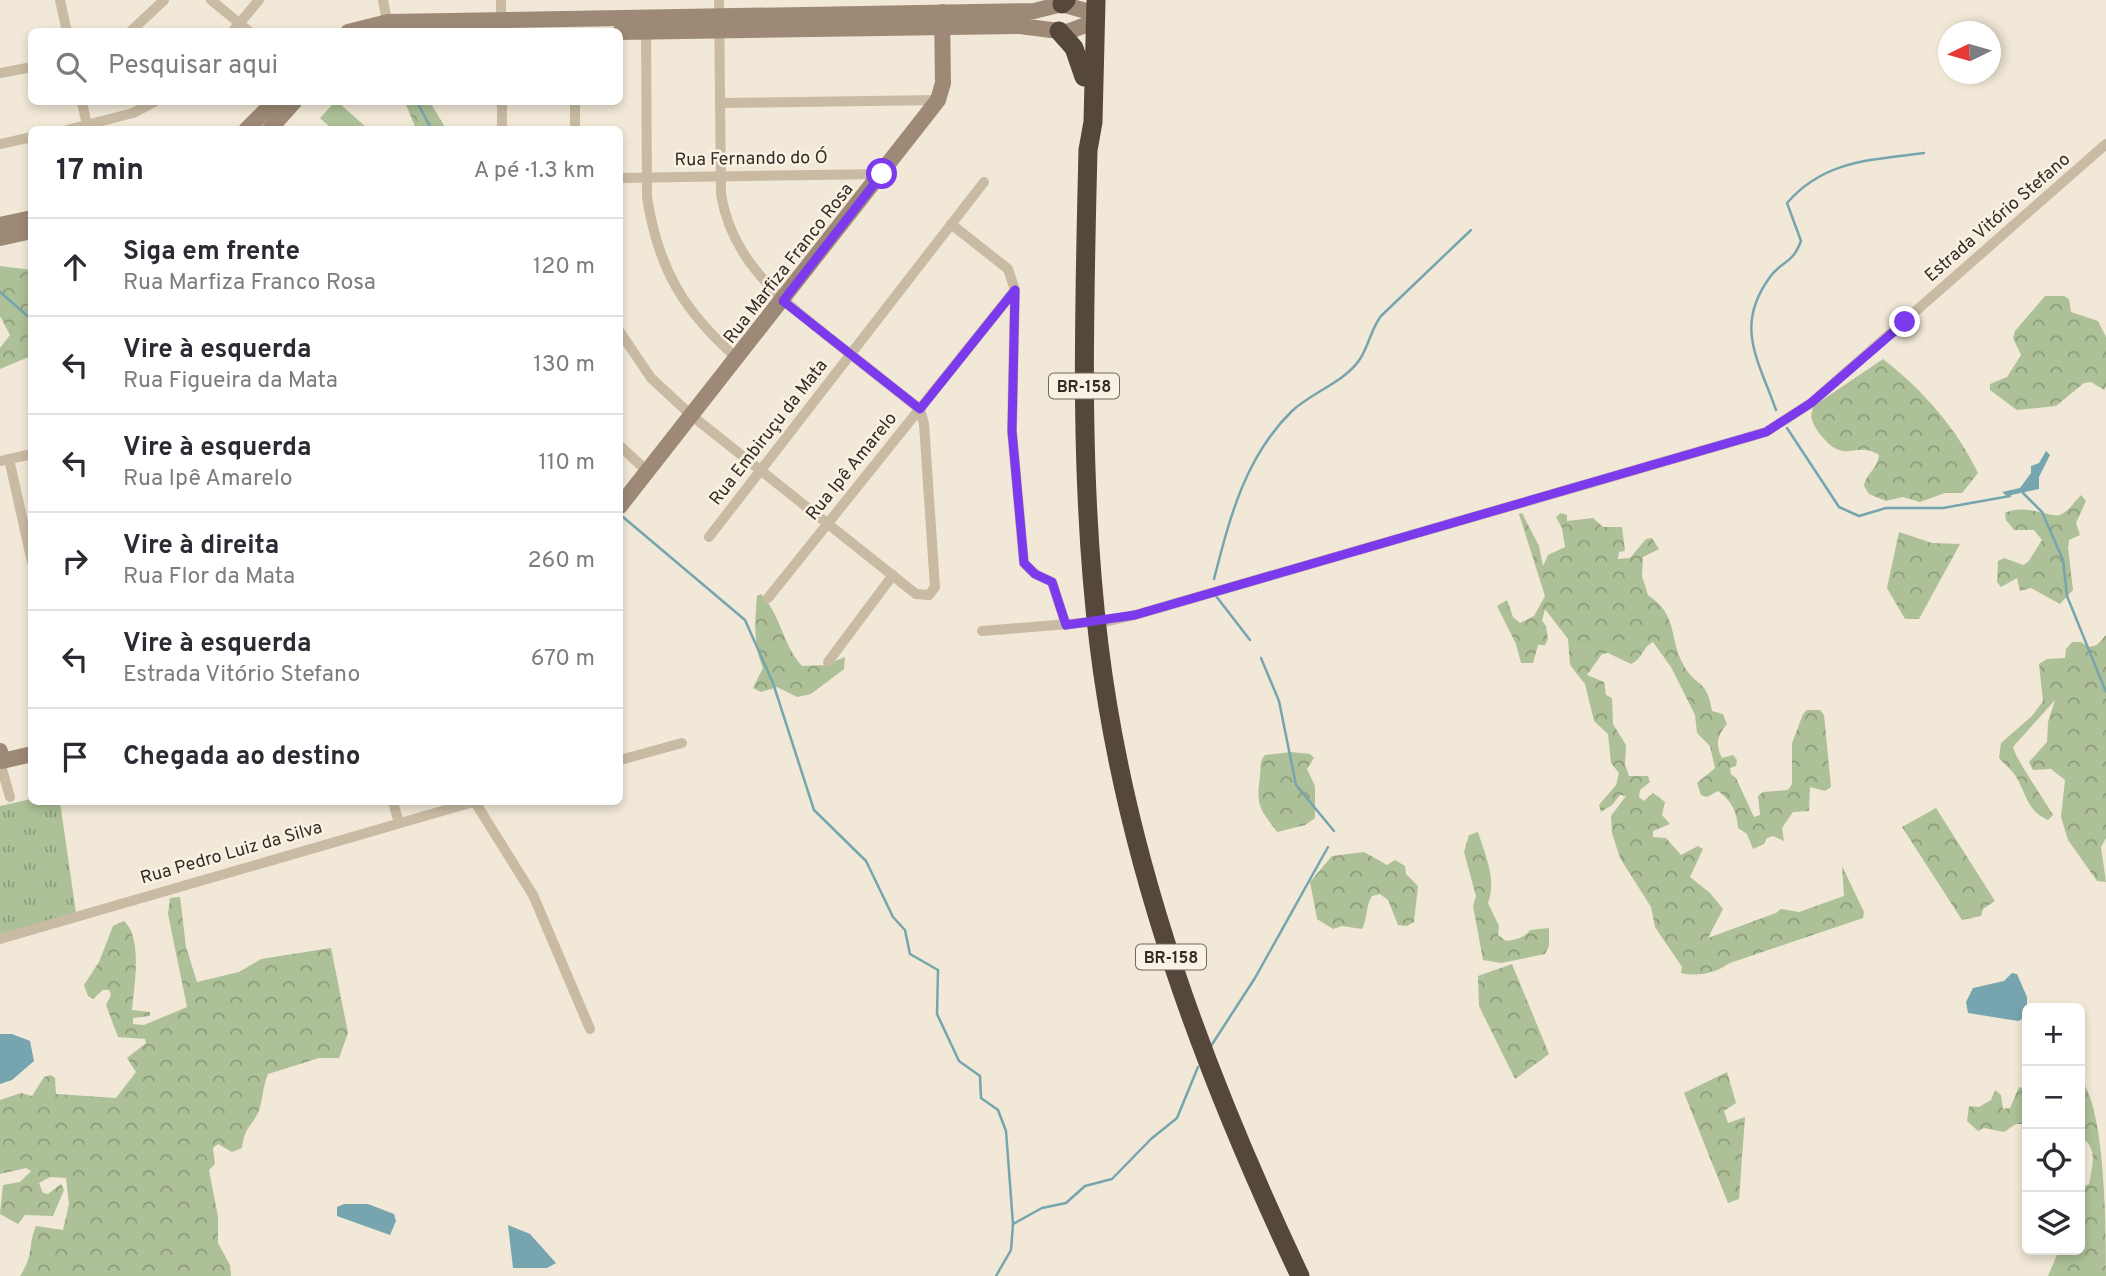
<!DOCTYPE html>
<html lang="pt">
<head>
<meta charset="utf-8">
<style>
	body { margin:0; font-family:Overpass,sans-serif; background:#f7f7f7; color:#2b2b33 }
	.controls { position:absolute; right:21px; bottom:21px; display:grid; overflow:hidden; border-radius:10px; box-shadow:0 4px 10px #0003 }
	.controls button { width:63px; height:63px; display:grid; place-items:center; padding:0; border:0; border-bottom:2px solid #e1e1e2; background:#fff; color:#2b2b33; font:35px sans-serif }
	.compass { position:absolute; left:1938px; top:21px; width:63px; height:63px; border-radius:50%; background:#fff; box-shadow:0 4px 10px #0003; rotate:265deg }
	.stop { position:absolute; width:21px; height:21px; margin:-16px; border:5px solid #7c3aed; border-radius:50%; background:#fff }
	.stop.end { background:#7c3aed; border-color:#fff; box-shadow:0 2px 7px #0008 }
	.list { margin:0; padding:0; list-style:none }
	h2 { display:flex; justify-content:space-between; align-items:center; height:91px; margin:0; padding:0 28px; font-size:30px }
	h2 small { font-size:23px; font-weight:400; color:#7c7c81 }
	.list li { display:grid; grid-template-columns:46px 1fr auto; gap:21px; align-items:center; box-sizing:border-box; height:98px; padding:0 28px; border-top:2px solid #e1e1e2 }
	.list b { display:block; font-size:26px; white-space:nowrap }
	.list p { margin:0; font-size:23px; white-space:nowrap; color:#7c7c81 }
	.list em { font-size:23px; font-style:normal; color:#7c7c81 }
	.icon { flex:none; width:38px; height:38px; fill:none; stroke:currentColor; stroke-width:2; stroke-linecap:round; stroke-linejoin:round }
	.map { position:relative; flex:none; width:2106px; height:1276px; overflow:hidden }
	.search { position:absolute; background:#fff; box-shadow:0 4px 10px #0003; left:28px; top:28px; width:595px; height:77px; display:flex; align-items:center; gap:18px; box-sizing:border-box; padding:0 24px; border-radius:10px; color:#7c7c81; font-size:26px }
	.panel { position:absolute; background:#fff; box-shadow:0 4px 10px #0003; left:28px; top:126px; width:595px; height:679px; border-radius:10px }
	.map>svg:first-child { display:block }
	.grass { fill:url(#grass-tufts) }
	.forest { fill:url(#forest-crowns) }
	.park { fill:#adc097 }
	.water { fill:#76a5af }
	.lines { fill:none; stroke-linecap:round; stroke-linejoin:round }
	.stream { stroke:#76a5af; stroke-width:2.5 }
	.street { stroke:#c9baa3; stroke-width:10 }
	.secondary { stroke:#9d8975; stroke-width:16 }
	.highway { stroke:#56473c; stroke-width:19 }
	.route { stroke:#7c3aed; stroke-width:9 }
	.labels { text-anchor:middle; stroke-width:5; stroke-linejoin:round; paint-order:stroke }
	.shield { fill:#f9f2e4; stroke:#6f675e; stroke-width:2 }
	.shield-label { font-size:16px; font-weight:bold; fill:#342c25 }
	.street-label { font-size:18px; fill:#342c25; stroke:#f9f2e4 }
</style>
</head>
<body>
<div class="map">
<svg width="2106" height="1276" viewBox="0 0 2106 1276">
	<defs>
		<pattern id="grass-tufts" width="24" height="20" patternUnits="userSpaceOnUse" patternTransform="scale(1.75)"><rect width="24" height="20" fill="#adc097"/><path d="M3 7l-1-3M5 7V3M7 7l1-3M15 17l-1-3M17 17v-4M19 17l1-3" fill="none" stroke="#8e9c7b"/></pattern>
		<pattern id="forest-crowns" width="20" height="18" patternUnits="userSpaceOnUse" patternTransform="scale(1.75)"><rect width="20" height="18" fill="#adc097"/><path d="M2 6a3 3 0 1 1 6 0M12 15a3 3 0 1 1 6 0" fill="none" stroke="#8e9c7b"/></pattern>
	</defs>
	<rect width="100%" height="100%" fill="#f1e8d7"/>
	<path class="grass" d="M31 799 32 802H60L76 913 0 935V806Z"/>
	<g class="forest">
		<path d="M405 102H430L446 129H416Z"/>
		<path d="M0 266 32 270 31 356 0 369V348L10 335 0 316Z"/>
		<path d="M2045 296H2064L2069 299 2071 312 2098 321 2106 337V386L2104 390 2091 382 2084 383 2056 406 2017 410 1990 390V384L2007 377 2021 355 2013 338 2015 331Z"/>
		<path d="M1883 359C1922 389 1957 429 1978 473L1962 493H1945L1920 502 1903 497 1886 501 1869 494 1864 486C1866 473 1878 469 1879 455 1853 439 1845 469 1817 430 1811 420 1809 414 1815 405Z"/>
		<path d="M2081 495 2086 501 2076 523 2080 535 2069 540 2068 547 2073 590 2060 604 2031 588 2020 591 2017 578 2001 587 1997 582 1998 561 2004 558 2023 565 2028 562 2042 540 2034 530H2014L2006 520 2005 513C2025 503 2051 518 2060 515 2068 512 2075 501 2081 495Z"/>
		<path d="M1522 513 1539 546 1543 566 1548 555 1565 547 1562 528 1556 517 1561 513 1567 515V521L1593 518 1603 527H1622L1625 551 1619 552 1618 559 1630 558 1646 539 1652 538 1659 549 1643 557 1642 576 1648 595C1679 616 1668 637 1684 666 1697 688 1707 679 1712 711L1723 714 1727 724C1717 736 1715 744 1722 758L1733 755 1737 760 1736 766 1730 768 1731 774 1736 778 1754 817 1760 815 1758 796 1763 792 1788 790 1792 784V743L1803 714 1807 710H1820L1824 715 1831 787 1825 791 1810 787 1809 811 1793 812 1782 828 1784 841 1773 836 1767 838 1764 844 1753 849 1747 834 1738 828C1737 812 1732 801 1718 791L1707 797 1701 795 1697 783 1715 768 1710 746 1697 733 1695 715 1671 667 1653 642C1643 646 1642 660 1631 664L1608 653 1602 654 1587 675 1604 682 1606 695 1612 698 1613 724 1626 745 1625 764 1629 776H1648L1650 782 1640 790 1639 797 1644 801 1653 793 1665 802 1662 815 1670 824 1653 831V837L1666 838 1681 855 1698 846 1703 849 1690 877 1710 893 1723 909 1708 938 1776 913 1781 909 1799 912 1844 896 1842 866 1864 912 1863 918 1730 963C1715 973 1699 977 1681 973L1682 967 1655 927 1651 907 1620 858 1612 833 1611 816 1626 796 1620 795 1612 805 1601 812 1599 805 1616 785 1619 773 1611 763 1608 734 1594 721 1585 684 1570 665 1568 639 1545 609 1542 621 1546 626 1548 639 1545 645H1538L1533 663H1521L1516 644 1497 606 1507 600 1513 617 1520 623 1534 616 1545 596 1519 514Z"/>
		<path d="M1899 532 1932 543 1960 544 1919 619H1905L1887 588Z"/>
		<path d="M761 594C781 615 783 646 802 666L825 665 845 657 844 669 811 694 797 697 777 687 761 692 753 688 763 668C753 645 755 620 757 596Z"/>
		<path d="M2106 635V838L2101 847 2106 882 2097 881 2068 840 2061 817 2065 780 2051 769 2033 770 2029 762 2047 742 2048 722 2055 700 2013 747C2015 758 2045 801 2053 815L2048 820C2026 810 2027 794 2015 775 2011 769 2004 764 1999 758L2001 743 2032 716 2043 701 2039 664 2047 659 2065 658 2066 649 2072 642H2081L2089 647 2097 645Z"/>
		<path d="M1291 752 1310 754 1314 758 1307 769 1315 786V818L1305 825 1277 832C1259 807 1256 806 1260 776 1261 768 1259 762 1265 755Z"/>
		<path d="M1936 808 1995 901 1983 909 1981 916 1962 920 1902 827Z"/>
		<path d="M1478 832C1485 854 1497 880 1488 903L1499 926 1498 935 1506 941C1517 939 1523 939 1530 930L1549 928V946L1545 954 1501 963 1483 960 1473 906 1476 896 1464 852 1469 835Z"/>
		<path d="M1364 852 1387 865 1395 860 1405 866 1406 874 1418 886 1414 922 1407 926 1398 925 1388 900 1380 894 1372 896C1365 907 1368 918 1362 929L1342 926 1333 929 1317 919 1310 882 1332 856Z"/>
		<path d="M180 897 186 947 197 982 239 972 261 959 331 948 348 1033 339 1058H319L268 1074C263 1086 263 1096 260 1107 255 1125 245 1123 242 1148L232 1152 218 1144 213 1148 215 1164 209 1170 218 1217V1243L230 1265 231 1276H20C35 1253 27 1247 36 1226L63 1230 69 1204 66 1178 50 1177 39 1183 43 1193 48 1194 61 1184 64 1190 53 1216 25 1215 18 1224 0 1214 3 1185 20 1182 31 1171 26 1168 0 1174V1100L21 1093 32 1096 44 1077 51 1075 55 1078 56 1094 116 1098 136 1072 127 1058 146 1043 145 1039 118 1037 106 1005 111 995 109 990H103L93 999 88 996 84 985 99 962 113 926 124 921C143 938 134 986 132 1010L150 1012V1016L133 1018V1024L144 1025 187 1007 168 914 170 898Z"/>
		<path d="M1512 964 1549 1054 1515 1079 1479 1006 1478 976Z"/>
		<path d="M1727 1072 1736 1103 1724 1111 1728 1123 1745 1117 1739 1199 1728 1203 1684 1093Z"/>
		<path d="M2080 1079C2106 1106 2106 1233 2106 1276H2048L2059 1250H2080V1188L2089 1184C2092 1166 2099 1147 2080 1137Z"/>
		<path d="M2019 1087 2027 1089V1124H2016L2004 1132 1984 1128 1978 1131 1967 1121 1969 1106 1979 1107 1991 1100 1995 1090 2001 1095 2003 1109 2010 1108Z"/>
	</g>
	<path class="park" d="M335 102H338L368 129H332L320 118Z"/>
	<g class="water">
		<path d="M2046 451 2050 455 2039 477V489L2007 496 2002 492 2020 488 2031 473V466L2039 463Z"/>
		<path d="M2012 973 2017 974 2027 997V1017L2018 1021 1968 1013 1966 1002 1973 988 2004 981Z"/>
		<path d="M0 1034H12L30 1041 34 1061 12 1080 0 1084Z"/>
		<path d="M344 1204H368L394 1214 396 1221 390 1235 337 1216V1207Z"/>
		<path d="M508 1225 530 1234 556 1263 547 1268H513Z"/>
	</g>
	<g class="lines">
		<g class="stream">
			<path d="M417 102 432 130"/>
			<path d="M0 292 32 320"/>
			<path d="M1776 410C1758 359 1734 326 1770 277 1782 260 1792 265 1801 241L1787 203C1824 160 1871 160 1924 153"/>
			<path d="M1787 428 1839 507 1859 516 1886 508H1943L2010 496"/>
			<path d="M2023 493 2042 512 2063 560 2067 596 2106 692"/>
			<path d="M623 517 745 620 773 683 814 810 866 861 893 917 905 930 910 954 938 970 937 1014 959 1061 980 1076 981 1098 998 1110 1006 1131 1013 1224 1011 1250 996 1276"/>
			<path d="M1214 579C1230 517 1245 457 1292 411 1312 392 1345 382 1360 359 1369 345 1371 329 1381 316L1471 230"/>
			<path d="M1216 596 1250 640"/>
			<path d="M1261 658 1279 701 1296 785 1334 831"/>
			<path d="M1211 1046 1255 978 1328 847"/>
			<path d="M1013 1224 1042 1208 1066 1203 1085 1186 1112 1179 1151 1139 1177 1118 1198 1067"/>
		</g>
		<g class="street">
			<path d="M60 0 67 32"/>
			<path d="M211 0 250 32"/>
			<path d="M383 0 389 32"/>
			<path d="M501 0V32"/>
			<path d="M646 27 647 197C658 269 684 312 738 359"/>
			<path d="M130 32 164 0"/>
			<path d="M232 32 259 0"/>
			<path d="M0 73 32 67"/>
			<path d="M82 102 88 130"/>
			<path d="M502 102V130"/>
			<path d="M575 102V130"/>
			<path d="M720 103 938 100"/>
			<path d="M67 130 133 113 154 102"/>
			<path d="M0 144 32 137"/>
			<path d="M620 178 882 174"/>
			<path d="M951 224 1008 269 1015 290 1012 431 1024 563 1035 574 1052 582 1066 625"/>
			<path d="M620 332 651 378 691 415 916 594 929 595 935 587 924 424 920 409C890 386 861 362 831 339 781 299 732 262 721 194L719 0"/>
			<path d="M620 446 647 471"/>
			<path d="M9 459 32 562"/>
			<path d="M0 461 32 454"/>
			<path d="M709 537 984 182"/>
			<path d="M768 598 1015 290"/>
			<path d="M982 631 1107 621 1135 615 1766 432 1811 403 2106 144"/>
			<path d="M828 662 893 575"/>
			<path d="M620 760 682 743"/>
			<path d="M0 762 10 797"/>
			<path d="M393 802 399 823"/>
			<path d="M475 802 533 895 590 1029"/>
			<path d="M0 939 473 802"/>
		</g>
		<g class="secondary">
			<path d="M348 32 388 22 1034 11 1062 4 1086 11"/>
			<path d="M620 32 1020 26 1067 32 1086 25"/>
			<path d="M246 130 274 102"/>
			<path d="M269 130 294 102"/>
			<path d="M0 225 32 218"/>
			<path d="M0 238 32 231"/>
			<path d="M620 506 938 100 943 83 942 12"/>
			<path d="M0 751 2 761 32 754"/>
		</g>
		<g class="highway">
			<path d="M1096 0 1093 122 1088 150C1084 315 1079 482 1099 645 1126 866 1206 1077 1300 1276"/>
			<path d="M1062 4 1066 0"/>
			<path d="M1059 31 1074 48 1084 77"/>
		</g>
	</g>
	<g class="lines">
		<path class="route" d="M882 174 783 301 920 409 1015 290 1012 431 1024 563 1035 574 1052 582 1066 625 1135 615 1766 432 1811 403 1905 322"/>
	</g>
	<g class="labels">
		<g class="shield">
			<rect x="1049" y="373.5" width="70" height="25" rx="5"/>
			<rect x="1136" y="944.5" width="70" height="25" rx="5"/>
		</g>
		<g class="shield-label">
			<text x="1084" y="392">BR-158</text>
			<text x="1171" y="963">BR-158</text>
		</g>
		<g class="street-label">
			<text transform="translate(751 158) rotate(-1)" y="6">Rua Fernando do Ó</text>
			<text transform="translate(1997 217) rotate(-41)" y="6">Estrada Vitório Stefano</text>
			<text transform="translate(788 263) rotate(-52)" y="6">Rua Marfiza Franco Rosa</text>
			<text transform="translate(768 432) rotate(-52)" y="6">Rua Embiruçu da Mata</text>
			<text transform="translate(851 466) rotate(-51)" y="6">Rua Ipê Amarelo</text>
			<text transform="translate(231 852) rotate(-16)" y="6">Rua Pedro Luiz da Silva</text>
		</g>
	</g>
</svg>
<div class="controls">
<button>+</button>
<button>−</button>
<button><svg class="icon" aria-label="locate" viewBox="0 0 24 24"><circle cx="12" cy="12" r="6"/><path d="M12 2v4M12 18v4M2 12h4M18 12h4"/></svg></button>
<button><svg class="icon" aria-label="layers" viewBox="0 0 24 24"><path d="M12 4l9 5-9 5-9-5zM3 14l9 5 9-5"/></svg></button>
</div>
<svg class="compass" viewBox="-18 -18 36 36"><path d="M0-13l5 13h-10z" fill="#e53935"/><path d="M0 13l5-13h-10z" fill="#7c7c81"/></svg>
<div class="stop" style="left:882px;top:174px"></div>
<div class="stop end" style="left:1905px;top:322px"></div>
<div class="search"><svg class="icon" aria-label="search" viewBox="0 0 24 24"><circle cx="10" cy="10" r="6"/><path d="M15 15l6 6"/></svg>Pesquisar aqui</div>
<section class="panel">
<h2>17 min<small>A pé · 1.3 km</small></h2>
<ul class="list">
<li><svg class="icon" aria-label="ahead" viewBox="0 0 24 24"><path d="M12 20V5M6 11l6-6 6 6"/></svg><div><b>Siga em frente</b><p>Rua Marfiza Franco Rosa</p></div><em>120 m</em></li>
<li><svg class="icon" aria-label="left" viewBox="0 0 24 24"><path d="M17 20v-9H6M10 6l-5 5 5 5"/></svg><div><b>Vire à esquerda</b><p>Rua Figueira da Mata</p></div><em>130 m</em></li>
<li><svg class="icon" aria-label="left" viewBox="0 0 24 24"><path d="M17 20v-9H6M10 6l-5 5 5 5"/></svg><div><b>Vire à esquerda</b><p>Rua Ipê Amarelo</p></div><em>110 m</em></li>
<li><svg class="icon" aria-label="right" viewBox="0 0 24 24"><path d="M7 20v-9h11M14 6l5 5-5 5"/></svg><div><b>Vire à direita</b><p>Rua Flor da Mata</p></div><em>260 m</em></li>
<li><svg class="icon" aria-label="left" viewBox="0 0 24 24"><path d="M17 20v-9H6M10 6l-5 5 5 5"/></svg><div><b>Vire à esquerda</b><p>Estrada Vitório Stefano</p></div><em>670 m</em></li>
<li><svg class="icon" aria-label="arrive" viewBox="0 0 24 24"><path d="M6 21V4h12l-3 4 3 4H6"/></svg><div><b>Chegada ao destino</b></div></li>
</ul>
</section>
</div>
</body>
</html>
